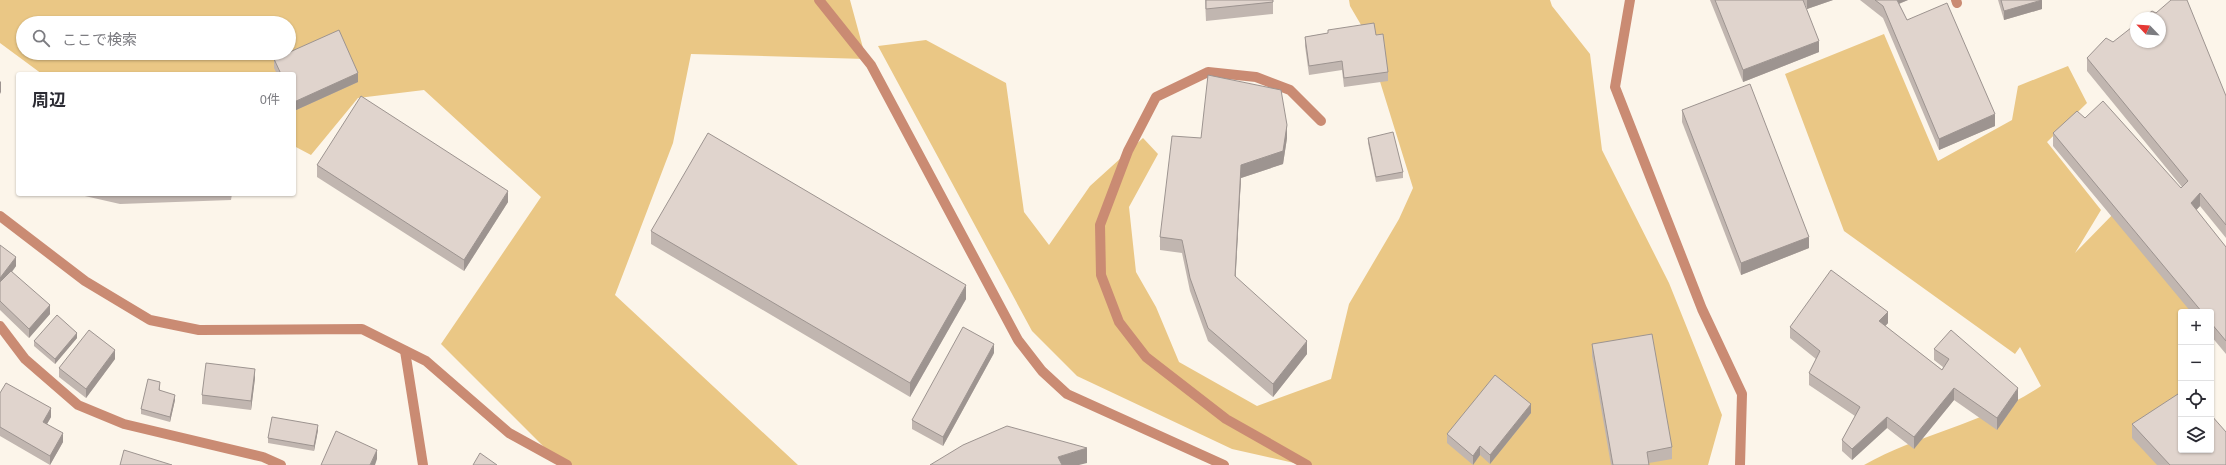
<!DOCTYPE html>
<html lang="ja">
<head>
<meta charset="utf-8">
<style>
	body { margin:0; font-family:Georgia,"Noto Sans JP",serif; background:#f2f2f3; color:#2b2b33 }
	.controls { position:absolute; right:12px; bottom:12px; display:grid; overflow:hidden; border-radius:4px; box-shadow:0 1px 3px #0004 }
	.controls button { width:36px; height:36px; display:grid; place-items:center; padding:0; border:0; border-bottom:1px solid #e1e1e2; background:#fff; color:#2b2b33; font:20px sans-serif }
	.compass { position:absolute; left:2130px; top:12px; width:36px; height:36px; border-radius:50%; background:#fff; box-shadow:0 1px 3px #0004; rotate:295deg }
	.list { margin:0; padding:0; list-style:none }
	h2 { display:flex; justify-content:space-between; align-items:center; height:52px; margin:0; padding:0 16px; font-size:17px }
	h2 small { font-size:13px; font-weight:400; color:#7c7c81 }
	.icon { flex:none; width:22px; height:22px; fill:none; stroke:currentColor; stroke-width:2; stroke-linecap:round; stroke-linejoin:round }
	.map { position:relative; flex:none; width:2226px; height:465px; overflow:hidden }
	.search { position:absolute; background:#fff; box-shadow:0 1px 3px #0004; left:16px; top:16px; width:280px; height:44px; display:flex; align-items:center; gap:10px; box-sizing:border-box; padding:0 14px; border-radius:22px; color:#7c7c81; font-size:15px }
	.panel { position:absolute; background:#fff; box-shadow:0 1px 3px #0004; left:16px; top:72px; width:280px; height:124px; border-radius:4px }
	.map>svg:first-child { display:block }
	.green { fill:#eac785; fill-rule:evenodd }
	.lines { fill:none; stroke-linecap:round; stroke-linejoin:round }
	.minor { stroke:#ca8b73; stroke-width:10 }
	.wall { fill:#c1b6b0 }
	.shaded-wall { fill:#9d9490 }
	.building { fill:#e0d4cd; stroke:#9d9490 }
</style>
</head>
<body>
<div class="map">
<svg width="2226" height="465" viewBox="0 0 2226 465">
	<rect width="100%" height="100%" fill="#fcf5ea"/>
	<g class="green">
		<path d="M0 0H850L866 59 691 54 673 143 615 295 798 465H562L441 344 541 197 424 90 358 98 311 155 294 146V74H42L0 43ZM23 23H289V53H23Z"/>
		<path d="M1349 0H1550L1552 6 1590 54 1602 150 1669 283 1722 415 1708 465H1303L1232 449 1077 376 1032 331 878 46 926 40 1006 83 1024 212 1049 245 1090 186 1143 138 1158 154 1129 207 1136 272 1156 307 1179 362 1257 406 1331 379 1349 304 1399 219 1413 188 1364 30 1350 6Z"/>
		<path d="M1884 34 1938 161 2012 120 2018 86 2068 66 2087 103 2047 142 2101 210 2075 253 2121 206 2202 312H2181V450L2226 465H1864C1921 433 1987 423 2041 386L2020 347 2015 354 1844 231 1785 74Z"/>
	</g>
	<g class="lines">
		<g class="minor">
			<path d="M819 0 871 65 1018 340 1042 371 1067 394 1224 465"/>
			<path d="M1630 0 1615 87 1702 309 1742 394 1740 465"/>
			<path d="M1956 0 1957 3"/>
			<path d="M0 216 85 281 150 320 199 330 362 329 426 361 509 433 567 465"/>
			<path d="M0 326 25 359 78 405 124 424 263 457 281 465"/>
			<path d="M405 351 423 465"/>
			<path d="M1307 465 1226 419 1146 357 1119 322 1101 275 1100 225 1128 151 1156 97 1208 72 1256 77 1290 90 1321 121"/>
		</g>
	</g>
	<g class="wall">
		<path d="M1205 0H1273V14L1206 21Z"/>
		<path d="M1710 0H1803L1819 52 1743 82Z"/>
		<path d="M1803 0H1833L1807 9Z"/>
		<path d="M1860 0H1908L1899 4 1907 20 1995 126 1939 150 1883 18Z"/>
		<path d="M1998 0H2042V9L2004 20Z"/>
		<path d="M1328 30 1376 35 1388 72V81L1344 87 1342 70 1309 75 1305 46V37L1328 33Z"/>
		<path d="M2113 42 2226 96V238L2200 206 2196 210 2226 247V354L2211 336V312H2191L2053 146V133L2085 118 2181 188 2182 187 2087 71V58Z"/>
		<path d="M274 59 358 82 294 111V74H277L274 68Z"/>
		<path d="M1682 110 1809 248 1741 275 1682 122Z"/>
		<path d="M1201 138H1287L1283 164 1241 178 1235 277 1307 354 1273 397 1208 341 1190 291 1182 253 1160 250V237Z"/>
		<path d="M1368 138 1403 172V178L1376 182 1368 143Z"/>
		<path d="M317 165 508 202 464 271 317 177Z"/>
		<path d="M76 194H232L231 200 120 204Z"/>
		<path d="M651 231 966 299 910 397 651 244Z"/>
		<path d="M0 245 16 266 12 272 50 314 29 338 0 310Z"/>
		<path d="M1888 323 1885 326 1942 370 1943 367 1934 360V349L2018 400 1997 430 1954 400 1914 449 1887 428 1852 460 1842 451V440L1855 416 1809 385V373L1816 359 1790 338V327Z"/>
		<path d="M77 338 55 364 34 346V341Z"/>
		<path d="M1592 344 1672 447V459L1649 463V465H1611L1592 356Z"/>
		<path d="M994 353 943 446 912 429V420Z"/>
		<path d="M115 359 86 398 59 377V368Z"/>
		<path d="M255 378 251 410 202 404V395Z"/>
		<path d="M160 387V391L175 400 170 422 141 414V409Z"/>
		<path d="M0 393 51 417 47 424 63 442 50 465 0 436Z"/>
		<path d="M1531 413 1490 464 1480 455 1473 465 1447 443V434Z"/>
		<path d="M2132 424 2226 465H2157L2132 438Z"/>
		<path d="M318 430 314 451 268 443V438Z"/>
	</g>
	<g class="shaded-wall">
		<path d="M1807 0H1833L1807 9Z"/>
		<path d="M1893 0H1908L1893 6Z"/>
		<path d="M2042 0V9L2004 20V11Z"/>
		<path d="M1819 41V52L1743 82V70Z"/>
		<path d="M358 73V82L294 111V102Z"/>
		<path d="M1 81V92L0 94V82Z"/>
		<path d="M1995 114V126L1939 150V139Z"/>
		<path d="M1287 125V138L1283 164 1241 178 1235 289V276L1241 165Z"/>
		<path d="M508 191V202L464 271V260Z"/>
		<path d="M2200 193V206L2191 216V203Z"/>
		<path d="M1809 237V248L1741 275V263Z"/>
		<path d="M16 257V266L0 287V278Z"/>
		<path d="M966 285V299L910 397V383Z"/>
		<path d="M50 305V314L29 338V329Z"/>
		<path d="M1888 312V323L1879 333V321Z"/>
		<path d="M77 333V338L55 364V359Z"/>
		<path d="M1307 341V354L1273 397V384Z"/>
		<path d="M994 344V353L943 446V437Z"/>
		<path d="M115 350V359L86 398V389Z"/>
		<path d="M255 369V378L251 410V401Z"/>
		<path d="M1954 388V400L1914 449V437Z"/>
		<path d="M2018 388V400L1997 430V418Z"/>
		<path d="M175 395V400L170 422V417Z"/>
		<path d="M1531 404V413L1490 464V455Z"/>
		<path d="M51 408V417L43 431V422Z"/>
		<path d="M1887 417V428L1852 460V449Z"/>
		<path d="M318 425V430L314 451V446Z"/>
		<path d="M63 433V442L50 465V456Z"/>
		<path d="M1480 446V455L1473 465V456Z"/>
		<path d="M1087 448V463L1079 465H1058V457Z"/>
		<path d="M377 450V459L375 465H370Z"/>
	</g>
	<g class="building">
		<path d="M1206 0H1273V2L1206 9Z"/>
		<path d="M1715 0H1803L1819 41 1743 70Z"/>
		<path d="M1875 0H1897L1907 20 1947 3 1995 114 1939 139 1883 6Z"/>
		<path d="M2001 0H2042L2004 11Z"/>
		<path d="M2171 0H2187L2226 96V225L2200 193 2191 203 2226 247V341L2211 323V312H2202L2053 133 2077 111 2085 118 2103 101 2181 188 2188 181 2087 58 2106 38 2113 42 2136 24V42H2160V18H2143L2152 11 2156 13Z"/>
		<path d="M1374 23 1376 35 1383 34 1388 72 1344 78 1342 61 1309 66 1305 37 1328 33V30Z"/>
		<path d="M339 30 358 73 294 102V74H281L274 59Z"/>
		<path d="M1208 75 1281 90 1287 125 1283 151 1241 165 1235 276 1307 341 1273 384 1208 328 1190 278 1182 240 1160 237 1172 136 1201 138Z"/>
		<path d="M1750 84 1809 237 1741 263 1682 110Z"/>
		<path d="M361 96 508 191 464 260 317 165Z"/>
		<path d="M1393 132 1403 172 1376 177 1368 138Z"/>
		<path d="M708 133 966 285 910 383 651 231Z"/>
		<path d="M0 245 16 257 0 278Z"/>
		<path d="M1831 270 1888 312 1879 321 1942 370 1949 359 1934 349 1951 330 2018 388 1997 418 1954 388 1914 437 1887 417 1852 449 1842 440 1860 407 1809 373 1820 351 1790 327Z"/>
		<path d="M11 271 50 305 29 329 0 301V282Z"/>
		<path d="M57 315 77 333 55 359 34 341Z"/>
		<path d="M963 327 994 344 943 437 912 420Z"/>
		<path d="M89 330 115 350 86 389 59 368Z"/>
		<path d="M1652 334 1672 447 1647 452 1649 465H1613L1592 344Z"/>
		<path d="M206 363 255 369 251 401 202 395Z"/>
		<path d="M1495 375 1531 404 1490 455 1480 446 1473 456 1447 434Z"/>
		<path d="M148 379 160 382 159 390 175 395 170 417 141 409Z"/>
		<path d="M6 383 51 408 43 422 63 433 50 456 0 427V393Z"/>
		<path d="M2181 392V450H2211V415L2226 432V465H2170L2132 424Z"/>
		<path d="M272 417 318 425 314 446 268 438Z"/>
		<path d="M1007 426 1087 448 1058 457 1062 465H930L963 445Z"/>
		<path d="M336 431 377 450 370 465H321Z"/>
		<path d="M124 450 172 465H120Z"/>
		<path d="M480 453 497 465H473Z"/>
	</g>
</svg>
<div class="controls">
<button>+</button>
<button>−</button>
<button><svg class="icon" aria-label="locate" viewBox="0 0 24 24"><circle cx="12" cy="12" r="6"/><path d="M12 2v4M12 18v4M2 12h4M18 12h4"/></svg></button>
<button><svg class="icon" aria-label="layers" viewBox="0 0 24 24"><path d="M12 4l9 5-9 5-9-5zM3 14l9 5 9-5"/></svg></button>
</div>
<svg class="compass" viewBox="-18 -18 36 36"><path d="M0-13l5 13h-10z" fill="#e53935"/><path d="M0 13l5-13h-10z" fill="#7c7c81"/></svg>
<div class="search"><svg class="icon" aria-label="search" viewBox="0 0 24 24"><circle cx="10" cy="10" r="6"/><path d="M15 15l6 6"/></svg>ここで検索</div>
<section class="panel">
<h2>周辺<small>0件</small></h2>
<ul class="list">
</ul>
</section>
</div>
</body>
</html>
